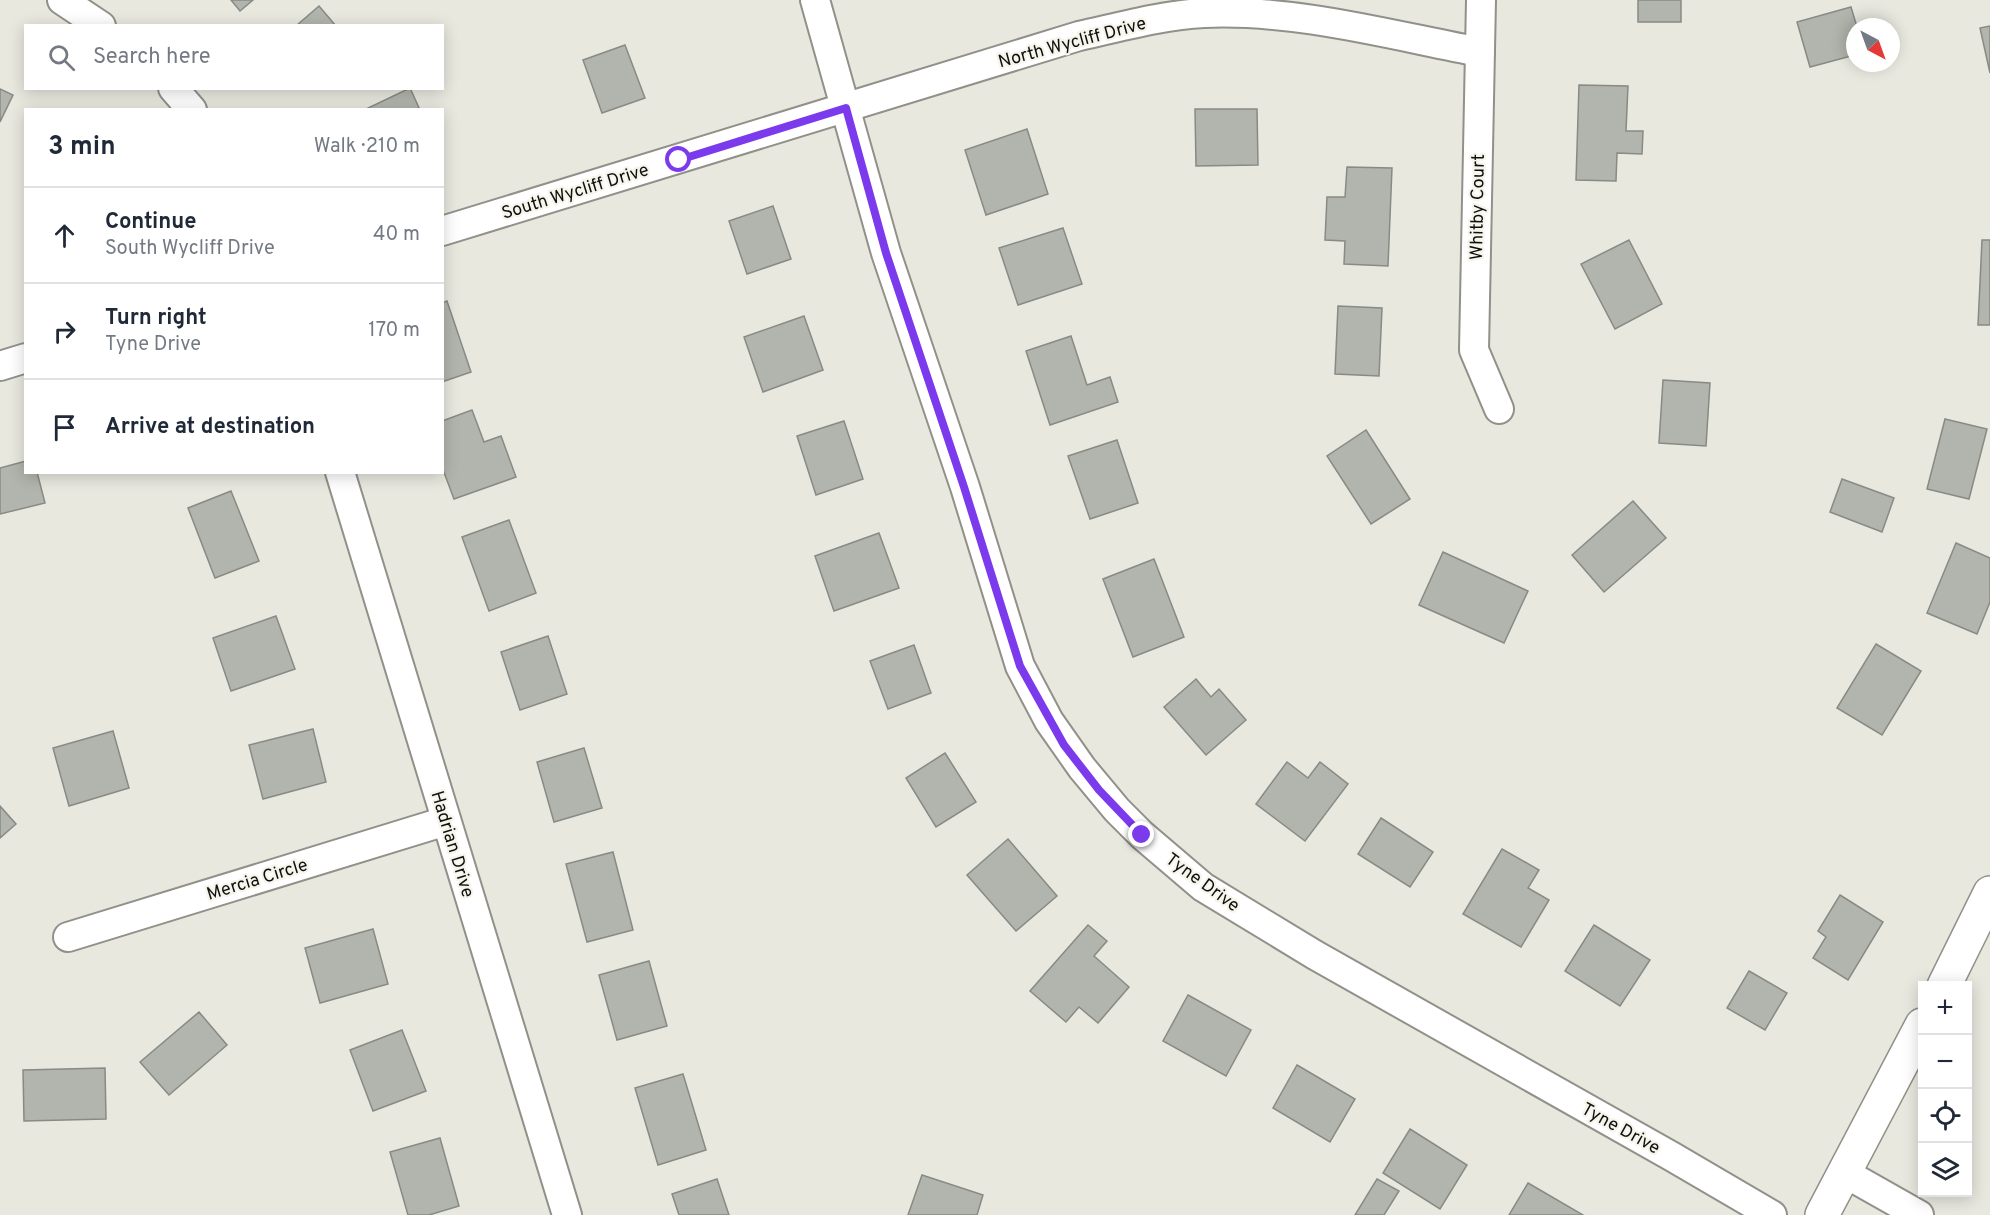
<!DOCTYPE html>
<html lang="en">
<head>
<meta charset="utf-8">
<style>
	body { margin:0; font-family:Overpass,sans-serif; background:#f2f2f3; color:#1f2937 }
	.controls { position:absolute; right:18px; bottom:18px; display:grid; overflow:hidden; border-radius:0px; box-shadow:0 3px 15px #0003 }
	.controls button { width:54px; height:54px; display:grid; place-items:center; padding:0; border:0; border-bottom:2px solid #e0e1e3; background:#fff; color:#1f2937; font:30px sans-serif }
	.compass { position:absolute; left:1846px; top:18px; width:54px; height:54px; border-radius:50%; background:#fff; box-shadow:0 3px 15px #0003; rotate:139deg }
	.stop { position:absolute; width:18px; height:18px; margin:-14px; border:4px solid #7c3aed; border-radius:50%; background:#fff }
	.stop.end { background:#7c3aed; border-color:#fff; box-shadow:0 2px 6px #0008 }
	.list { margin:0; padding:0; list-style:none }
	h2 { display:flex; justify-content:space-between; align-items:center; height:78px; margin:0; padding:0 24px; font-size:26px }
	h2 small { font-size:20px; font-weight:400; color:#747a83 }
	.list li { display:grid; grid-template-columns:39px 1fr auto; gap:18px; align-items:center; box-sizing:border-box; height:96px; padding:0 24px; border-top:2px solid #e0e1e3 }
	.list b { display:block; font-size:22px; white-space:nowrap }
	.list p { margin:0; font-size:20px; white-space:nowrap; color:#747a83 }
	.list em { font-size:20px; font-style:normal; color:#747a83 }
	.icon { flex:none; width:33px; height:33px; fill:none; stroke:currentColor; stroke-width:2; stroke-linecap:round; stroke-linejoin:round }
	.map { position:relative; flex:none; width:1990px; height:1215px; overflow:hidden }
	.search { position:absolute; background:#fff; box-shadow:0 3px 15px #0003; left:24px; top:24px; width:420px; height:66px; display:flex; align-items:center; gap:15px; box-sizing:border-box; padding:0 21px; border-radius:0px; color:#747a83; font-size:22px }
	.panel { position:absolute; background:#fff; box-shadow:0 3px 15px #0003; left:24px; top:108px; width:420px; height:366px; border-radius:0px }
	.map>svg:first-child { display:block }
	.building { fill:#b1b5ad; stroke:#878b84; stroke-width:1.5 }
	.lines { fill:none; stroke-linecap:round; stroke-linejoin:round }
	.minor-casing { stroke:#919089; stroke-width:32 }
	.tertiary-casing { stroke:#919089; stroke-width:36 }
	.minor { stroke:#fff; stroke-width:28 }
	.tertiary { stroke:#fff; stroke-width:33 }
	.route { stroke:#7c3aed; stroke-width:8 }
	.labels { text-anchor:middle; stroke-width:4.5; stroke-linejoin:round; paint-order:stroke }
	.street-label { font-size:18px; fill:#100f0d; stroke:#f6f5ec }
</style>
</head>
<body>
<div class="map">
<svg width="1990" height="1215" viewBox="0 0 1990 1215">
	<rect width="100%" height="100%" fill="#e8e8df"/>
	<g class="building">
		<path d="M231 0H253L240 11Z"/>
		<rect x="1638" y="0" width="43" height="22"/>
		<path d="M319 6 336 26H296Z"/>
		<path d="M1851 7 1857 27H1855V55L1810 67 1797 22Z"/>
		<path d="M1990 26V73L1980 28Z"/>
		<path d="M625 45 645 98 602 113 583 60Z"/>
		<path d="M1579 85 1628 86 1626 131H1643L1642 154 1617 153 1616 181 1576 180Z"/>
		<path d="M410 88 420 110H369L368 108Z"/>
		<path d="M0 89 13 95 0 122Z"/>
		<path d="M1195 109H1257L1258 165 1196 166Z"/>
		<path d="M1027 129 1048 194 986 215 965 150Z"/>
		<path d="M1347 167 1392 168 1388 266 1344 264 1345 241 1325 240 1327 197H1345Z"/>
		<path d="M773 206 791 259 747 274 729 221Z"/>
		<path d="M1063 228 1082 284 1018 305 999 248Z"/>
		<path d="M1629 240 1662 304 1615 329 1581 264Z"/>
		<path d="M1982 240H1990V325H1978Z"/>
		<path d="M447 301 471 372 442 382V303Z"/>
		<path d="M1338 306 1382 308 1379 376 1335 374Z"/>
		<path d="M804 316 823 370 763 392 744 337Z"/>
		<path d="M1071 336 1087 385 1110 377 1118 402 1050 425 1026 351Z"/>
		<path d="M1663 380 1710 383 1706 446 1659 443Z"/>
		<path d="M472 410 484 442 501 436 516 477 454 499 442 467V421Z"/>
		<path d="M1945 419 1987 429 1969 499 1927 489Z"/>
		<path d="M844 421 863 479 816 495 797 436Z"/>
		<path d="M1366 430 1410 499 1371 524 1327 456Z"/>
		<path d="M1117 440 1138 503 1090 519 1068 456Z"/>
		<path d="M26 461V472H37L45 503 0 514V468Z"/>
		<path d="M1842 479 1894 498 1882 532 1830 512Z"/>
		<path d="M231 491 259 561 215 578 188 508Z"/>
		<path d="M1633 501 1666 538 1604 592 1572 555Z"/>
		<path d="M509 520 536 593 489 611 462 537Z"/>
		<path d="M879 533 899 588 834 611 815 556Z"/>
		<path d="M1956 543 1990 558V602L1977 634 1927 613Z"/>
		<path d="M1443 552 1528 591 1504 643 1419 605Z"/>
		<path d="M1154 559 1184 637 1133 657 1103 579Z"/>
		<path d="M276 616 295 669 231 691 213 638Z"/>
		<path d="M548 636 567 694 520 710 501 652Z"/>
		<path d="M1876 644 1921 671 1882 735 1837 708Z"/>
		<path d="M914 645 931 693 888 709 870 661Z"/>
		<path d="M1196 679 1211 697 1219 689 1246 720 1206 755 1164 707Z"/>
		<path d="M313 729 326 782 263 799 249 745Z"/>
		<path d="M113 731 129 788 69 806 53 748Z"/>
		<path d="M584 748 602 808 554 822 537 762Z"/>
		<path d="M945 753 976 802 936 827 906 778Z"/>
		<path d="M1287 762 1308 778 1320 762 1348 784 1305 841 1256 804Z"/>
		<path d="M0 806 16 824 0 838Z"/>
		<path d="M1381 818 1433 852 1410 887 1358 854Z"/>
		<path d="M1008 839 1057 896 1016 931 967 875Z"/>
		<path d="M1502 849 1539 870 1528 888 1549 900 1521 947 1463 914Z"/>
		<path d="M613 852 633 930 587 942 566 864Z"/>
		<path d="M1840 895 1883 922 1848 980 1813 958 1826 937 1818 931Z"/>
		<path d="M1088 925 1107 941 1094 956 1129 987 1098 1023 1079 1007 1066 1022 1030 991Z"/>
		<path d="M1594 925 1650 960 1620 1006 1565 971Z"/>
		<path d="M373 929 388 984 320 1003 305 948Z"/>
		<path d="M649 961 667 1026 617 1040 599 975Z"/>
		<path d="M1749 971 1787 993 1765 1030 1727 1008Z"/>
		<path d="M1188 995 1251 1030 1226 1076 1163 1041Z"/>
		<path d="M199 1012 227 1045 169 1095 140 1062Z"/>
		<path d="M402 1030 426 1091 373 1111 350 1050Z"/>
		<path d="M1297 1065 1355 1099 1330 1142 1273 1108Z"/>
		<path d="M105 1068 106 1119 24 1121 23 1070Z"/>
		<path d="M683 1074 706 1150 658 1165 635 1088Z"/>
		<path d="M1410 1129 1467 1165 1440 1209 1383 1173Z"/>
		<path d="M440 1138 459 1206 429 1215H408L390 1152Z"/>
		<path d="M922 1175 983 1195 977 1215H908Z"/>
		<path d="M717 1179 729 1215H679L672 1194Z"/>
		<path d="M1377 1179 1399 1191 1384 1215H1355Z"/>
		<path d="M1528 1183 1583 1215H1509Z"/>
	</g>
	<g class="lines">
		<defs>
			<g id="minor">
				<path d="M62 0 101 26"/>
				<path d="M815 0 886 253 965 487 1020 666 1049 721 1082 768 1117 810 1142 835 1203 887 1315 955 1671 1156 1772 1215"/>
				<path d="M1481 0 1474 350 1499 409"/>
				<path d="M173 88 192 110"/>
				<path d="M442 231 1079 36C1120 27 1162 15 1204 13 1297 9 1390 35 1480 52"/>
				<path d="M0 366 26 358"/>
				<path d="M340 472 567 1215"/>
				<path d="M68 937 446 821"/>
				<path d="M1843 1172 1919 1215"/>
			</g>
			<g id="tertiary">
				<path d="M1944 986 1990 893"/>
				<path d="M1822 1215 1922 1025"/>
			</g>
		</defs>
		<use href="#minor" class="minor-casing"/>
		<use href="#tertiary" class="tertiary-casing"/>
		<use href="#minor" class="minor"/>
		<use href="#tertiary" class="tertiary"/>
	</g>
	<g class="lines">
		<path class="route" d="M679 160 846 108 886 253 964 487 1020 666 1064 745 1099 790 1142 835"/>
	</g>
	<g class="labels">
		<g class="street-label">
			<text transform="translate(1072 42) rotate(-15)" y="6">North Wycliff Drive</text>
			<text transform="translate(575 191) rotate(-17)" y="6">South Wycliff Drive</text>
			<text transform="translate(1477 207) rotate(-89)" y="6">Whitby Court</text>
			<text transform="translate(453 844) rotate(73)" y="6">Hadrian Drive</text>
			<text transform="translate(257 879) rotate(-17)" y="6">Mercia Circle</text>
			<text transform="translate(1203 882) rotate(36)" y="6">Tyne Drive</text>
			<text transform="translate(1621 1128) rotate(29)" y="6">Tyne Drive</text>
		</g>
	</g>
</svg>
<div class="controls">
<button>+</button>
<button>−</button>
<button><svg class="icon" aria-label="locate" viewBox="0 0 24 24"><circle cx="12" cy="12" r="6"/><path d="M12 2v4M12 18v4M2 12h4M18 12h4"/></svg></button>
<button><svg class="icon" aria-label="layers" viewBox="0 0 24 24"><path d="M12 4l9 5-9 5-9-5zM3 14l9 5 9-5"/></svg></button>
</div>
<svg class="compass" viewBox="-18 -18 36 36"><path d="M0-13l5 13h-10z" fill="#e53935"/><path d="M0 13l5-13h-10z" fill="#747a83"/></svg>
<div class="stop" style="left:679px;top:160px"></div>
<div class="stop end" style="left:1142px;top:835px"></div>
<div class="search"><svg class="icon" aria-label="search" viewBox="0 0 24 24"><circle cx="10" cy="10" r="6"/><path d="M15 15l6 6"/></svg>Search here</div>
<section class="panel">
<h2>3 min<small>Walk · 210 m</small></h2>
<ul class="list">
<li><svg class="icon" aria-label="ahead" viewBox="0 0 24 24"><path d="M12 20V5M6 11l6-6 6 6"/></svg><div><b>Continue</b><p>South Wycliff Drive</p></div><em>40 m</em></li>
<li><svg class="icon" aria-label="right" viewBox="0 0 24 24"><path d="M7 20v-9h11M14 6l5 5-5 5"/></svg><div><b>Turn right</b><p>Tyne Drive</p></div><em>170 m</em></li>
<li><svg class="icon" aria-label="arrive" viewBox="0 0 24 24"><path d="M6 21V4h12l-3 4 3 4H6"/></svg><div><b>Arrive at destination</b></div></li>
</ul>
</section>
</div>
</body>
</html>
